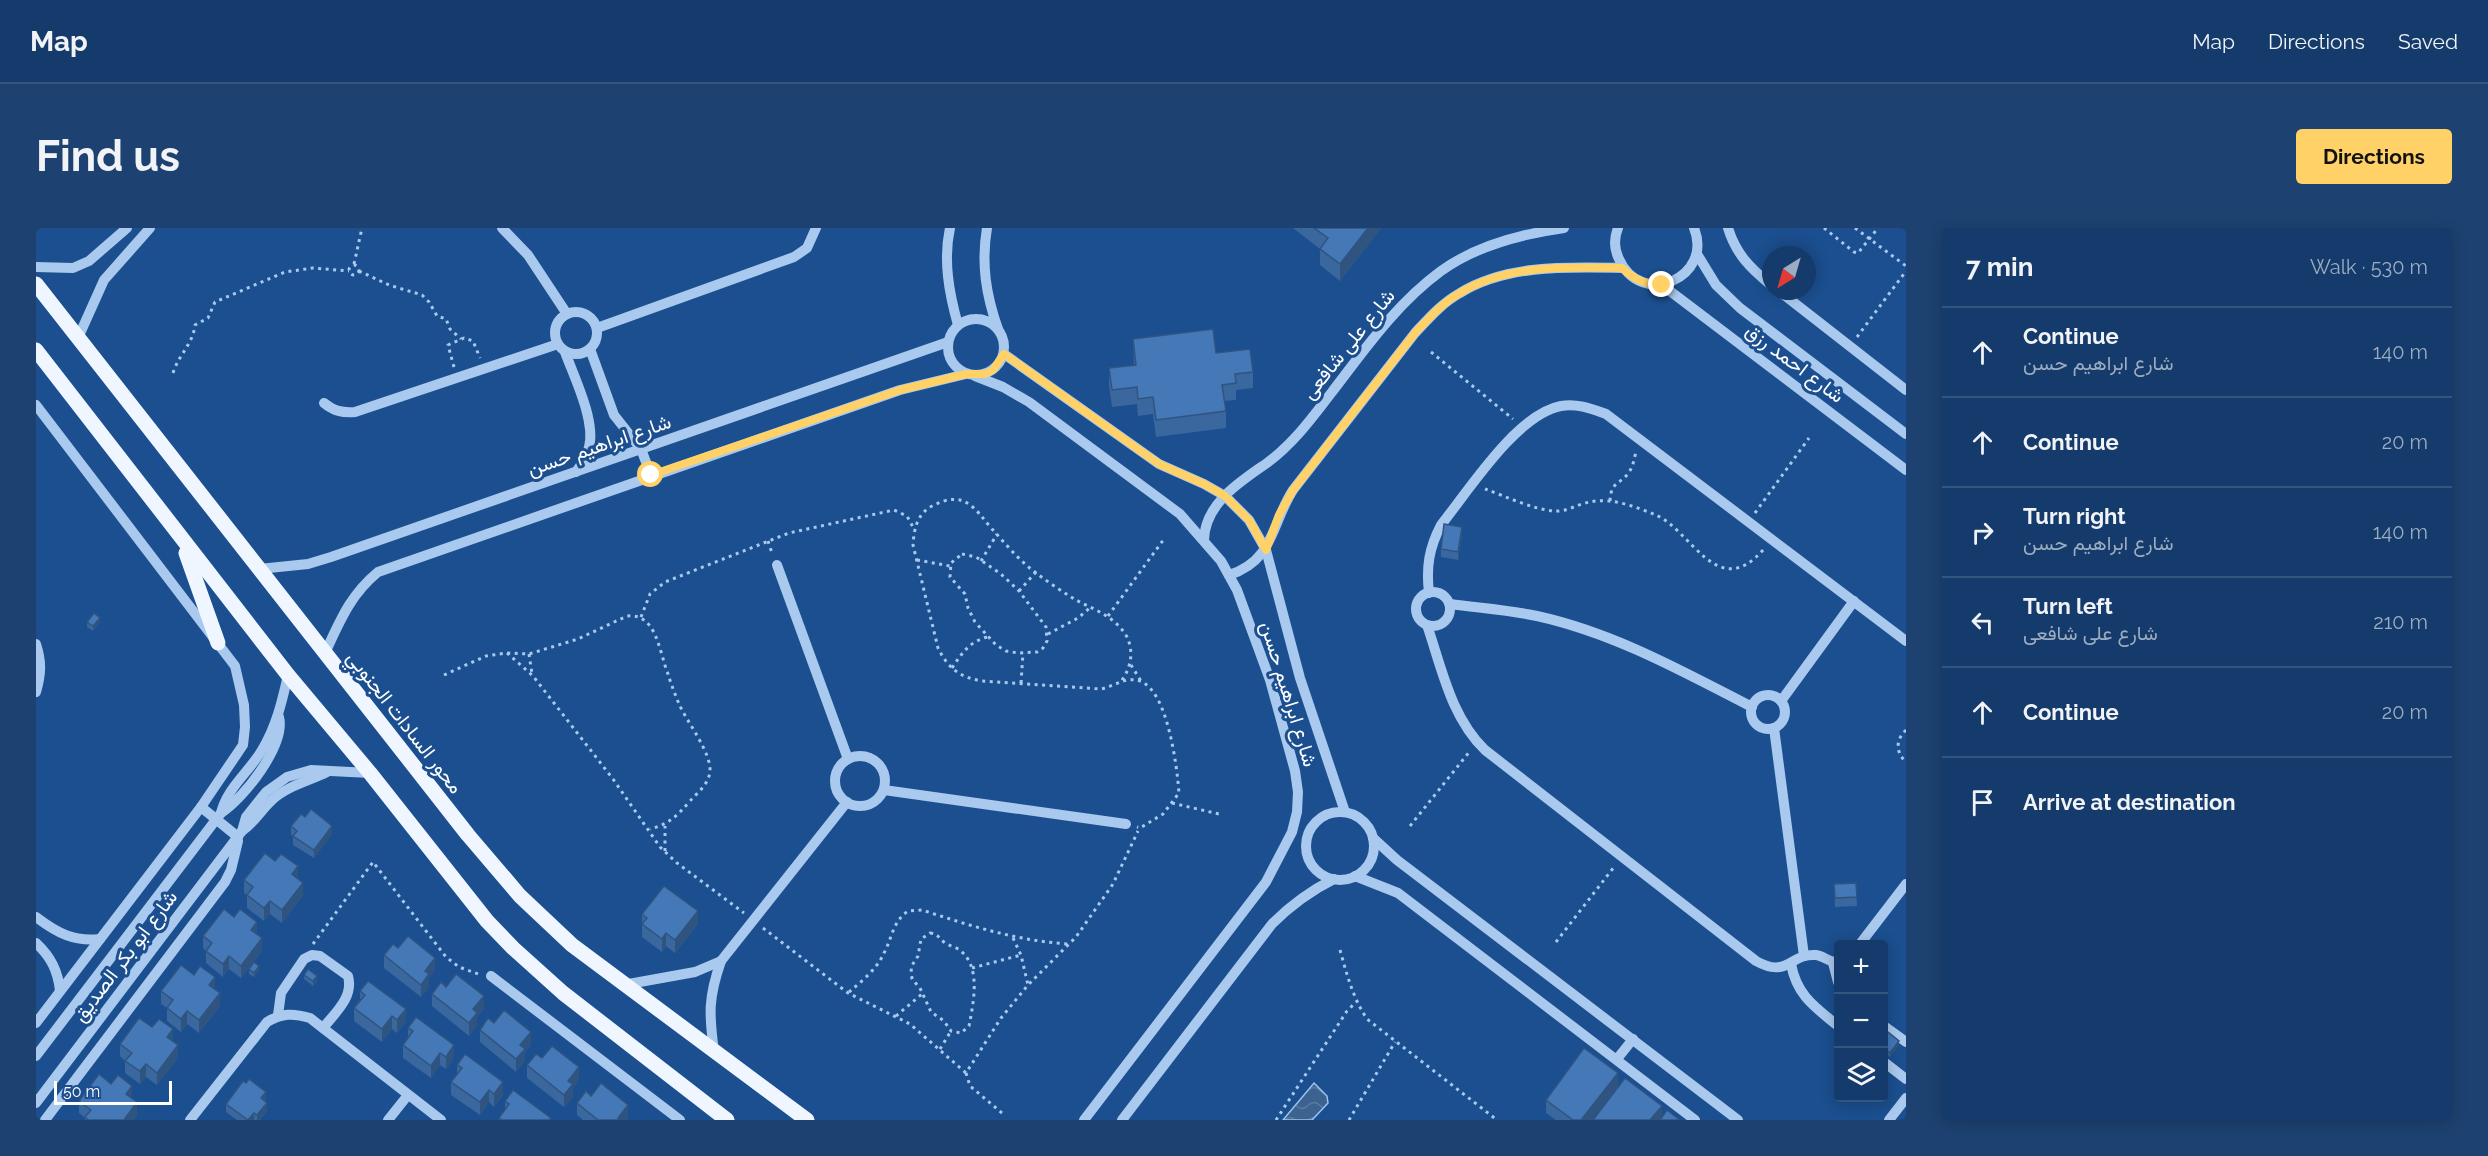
<!DOCTYPE html>
<html lang="en">
<head>
<meta charset="utf-8">
<style>
	body { margin:0; font-family:Raleway,Vazirmatn,sans-serif; background:#1d4271; color:#f1f3f6 }
	.controls { position:absolute; right:18px; bottom:18px; display:grid; overflow:hidden; border-radius:6px; box-shadow:0 3px 15px #0003 }
	.controls button { width:54px; height:54px; display:grid; place-items:center; padding:0; border:0; border-bottom:2px solid #33557e; background:#143b6b; color:#f1f3f6; font:30px sans-serif }
	.compass { position:absolute; left:1726px; top:18px; width:54px; height:54px; border-radius:50%; background:#143b6b; box-shadow:0 3px 15px #0003; rotate:217deg }
	.scale { position:absolute; left:18px; bottom:15px; width:118px; box-sizing:border-box; padding-left:6px; border:3px solid #fff; border-top:0; font-size:16px; line-height:21px; white-space:nowrap; color:#fff; -webkit-text-stroke:4px #1b4f8f; paint-order:stroke }
	.stop { position:absolute; width:18px; height:18px; margin:-14px; border:4px solid #ffd166; border-radius:50%; background:#fff }
	.stop.end { background:#ffd166; border-color:#fff; box-shadow:0 2px 6px #0008 }
	.list { margin:0; padding:0; list-style:none }
	h2 { display:flex; justify-content:space-between; align-items:center; height:78px; margin:0; padding:0 24px; font-size:26px }
	h2 small { font-size:20px; font-weight:400; color:#9dadc1 }
	.list li { display:grid; grid-template-columns:39px 1fr auto; gap:18px; align-items:center; box-sizing:border-box; height:90px; padding:0 24px; border-top:2px solid #33557e }
	.list b { display:block; font-size:22px; white-space:nowrap }
	.list p { margin:0; font-size:20px; white-space:nowrap; color:#9dadc1 }
	.list em { font-size:20px; font-style:normal; color:#9dadc1 }
	.icon { flex:none; width:33px; height:33px; fill:none; stroke:currentColor; stroke-width:2; stroke-linecap:round; stroke-linejoin:round }
	.map { position:relative; flex:none; width:1870px; height:892px; overflow:hidden; border-radius:6px }
	header { display:flex; align-items:center; gap:36px; box-sizing:border-box; height:84px; padding:0 30px; background:#143b6b; border-bottom:2px solid #33557e }
	header strong { font-size:28px }
	nav { display:flex; gap:33px; margin-inline-start:auto; font-size:21px }
	.intro { display:flex; align-items:center; justify-content:space-between; box-sizing:border-box; height:144px; padding:0 36px }
	h1 { margin:0; font-size:42px }
	.button { padding:15px 27px; border-radius:6px; background:#ffd166; color:#111; font-size:21px; font-weight:700 }
	main { display:flex; gap:36px; padding:0 36px }
	aside { flex:1; background:#143b6b; border-radius:6px; box-shadow:0 3px 15px #0003 }
	.map>svg:first-child { display:block }
	.water { fill:url(#water-waves); stroke:#9cc4f0; stroke-width:1.5 }
	.lines { fill:none; stroke-linecap:round; stroke-linejoin:round }
	.path { stroke:#a9c9ee; stroke-width:3; stroke-dasharray:3 4.5; stroke-linecap:butt }
	.minor { stroke:#a9c9ee; stroke-width:10 }
	.major { stroke:#f0f6ff; stroke-width:15 }
	.wall { fill:#3a679d }
	.shaded-wall { fill:#305480 }
	.building { fill:#4478b7; stroke:#305480; stroke-width:1.5 }
	.route { stroke:#ffd166; stroke-width:8 }
	.labels { text-anchor:middle; stroke-width:6; stroke-linejoin:round; paint-order:stroke }
	.street-label { font-size:20px; fill:#fff; stroke:#1b4f8f }
</style>
</head>
<body>
<header>
<strong>Map</strong>
<nav><a>Map</a><a>Directions</a><a>Saved</a></nav>
</header>
<div class="intro"><h1>Find us</h1><a class="button">Directions</a></div>
<main>
<div class="map">
<svg width="1870" height="892" viewBox="0 0 1870 892">
	<defs>
		<pattern id="water-waves" width="16" height="10" patternUnits="userSpaceOnUse" patternTransform="scale(1.5)"><rect width="16" height="10" fill="#3c6290"/><path d="M0 5q4-4 8 0t8 0" fill="none" stroke="#597aa1"/></pattern>
	</defs>
	<rect width="100%" height="100%" fill="#1b4f8f"/>
	<path class="water" d="M1278 855 1291 868 1292 875 1276 892H1247Z"/>
	<g class="lines">
		<g class="path">
			<path d="M1788 0 1818 24 1822 25 1842 0"/>
			<path d="M1819 0 1870 38"/>
			<path d="M318 36 326 0"/>
			<circle cx="318" cy="42" r="5"/>
			<path d="M323 43 353 57 386 67 393 74 401 88 410 91 414 101 425 111"/>
			<path d="M1821 109 1870 43"/>
			<path d="M1395 124 1477 191"/>
			<path d="M418 139 412 117 428 110 437 113 444 130"/>
			<path d="M137 145C143 126 157 116 159 97L172 90 179 74 249 44 277 40 313 43"/>
			<path d="M1449 261C1469 268 1498 282 1519 283 1530 284 1542 276 1554 274 1575 269 1600 279 1620 287 1656 303 1681 374 1727 322"/>
			<path d="M1574 273C1575 252 1585 257 1593 244 1597 239 1598 231 1600 224"/>
			<path d="M1719 285 1773 210"/>
			<path d="M732 313 736 325"/>
			<path d="M926 326 940 329 965 346 983 363 1010 399 1011 413 1007 420 1001 424 982 425 970 423 960 417 939 394 932 380 929 366 914 349 915 335Z"/>
			<path d="M881 332 914 338"/>
			<path d="M945 333 961 306"/>
			<path d="M983 363 1000 344"/>
			<path d="M1072 388 1128 311"/>
			<path d="M605 389 614 366 629 354 753 305 858 282 871 288 878 301"/>
			<path d="M1012 406 1042 390 1055 379"/>
			<path d="M471 425 497 448 577 551 624 619 641 635 708 685"/>
			<path d="M493 426 496 446"/>
			<path d="M1095 437 1105 453"/>
			<path d="M916 440C926 425 933 414 951 409"/>
			<path d="M408 447 450 428 471 425 493 426 542 411 591 388C621 385 623 424 632 446 635 456 639 466 643 476 651 494 675 524 674 543 673 556 662 564 654 573 641 588 633 596 614 601"/>
			<path d="M1086 452C1095 439 1098 424 1091 409 1080 389 1059 382 1040 372 1025 363 1009 352 995 341 981 330 968 314 956 301 938 280 929 261 896 278 881 286 878 301 877 317L902 420C912 440 923 449 946 453L1064 461C1078 459 1089 448 1104 453 1132 463 1141 539 1143 565L1127 586 1104 600 1101 599"/>
			<path d="M985 455 987 425"/>
			<path d="M1870 502C1859 512 1860 525 1870 534"/>
			<path d="M1136 575 1187 587"/>
			<path d="M1374 598 1434 523"/>
			<path d="M629 623V598"/>
			<path d="M727 700 812 765 874 796 930 845"/>
			<path d="M894 705C902 706 903 710 909 715 913 718 918 718 922 721 945 736 938 771 934 793L933 798 925 805 915 803 908 793 895 784 884 760 876 751 875 739 882 728 885 711Z"/>
			<path d="M977 710 985 727 992 757"/>
			<path d="M1520 714 1578 639"/>
			<path d="M277 716 337 634 410 729 423 739 445 747"/>
			<path d="M1304 722C1311 747 1317 770 1331 791L1461 892"/>
			<path d="M936 740 985 727"/>
			<path d="M813 764C826 753 841 741 848 725 856 710 857 693 872 683L886 682C935 698 982 713 1033 716"/>
			<path d="M860 788 886 766"/>
			<path d="M904 821 915 803"/>
			<path d="M966 885 934 858 930 845 965 790 992 757 1040 709 1077 656 1102 603"/>
			<path d="M1240 892 1311 783 1320 774"/>
			<path d="M1313 892 1359 814"/>
		</g>
		<g class="minor">
			<path d="M466 0 492 27 531 86"/>
			<path d="M914 0C907 32 913 65 922 97"/>
			<path d="M951 0C945 36 950 67 962 101"/>
			<path d="M1582 0C1578 10 1578 21 1583 31 1605 81 1678 50 1658 0"/>
			<path d="M1692 0C1700 26 1714 40 1735 57"/>
			<path d="M1661 26 1680 57 1704 80 1870 206"/>
			<path d="M0 39 37 40 53 33 91 0"/>
			<path d="M1626 57 1870 242"/>
			<path d="M1743 63 1870 162"/>
			<circle cx="540" cy="105" r="21"/>
			<circle cx="940" cy="119" r="28"/>
			<path d="M561 100 758 29 771 20 780 0"/>
			<path d="M42 110 68 52 114 0"/>
			<path d="M554 121 578 187 605 221 615 247"/>
			<path d="M529 124C538 149 560 193 553 219 551 229 546 236 540 244"/>
			<path d="M968 126 1123 236 1168 256 1189 268 1213 292 1230 322 1264 450 1309 584"/>
			<path d="M939 148 967 159 993 174 1144 286 1185 333 1201 362 1234 452 1259 543 1262 564 1261 584 1256 604 1230 654 1048 892"/>
			<path d="M288 175C298 183 306 185 319 184L522 116"/>
			<path d="M0 177 199 438 208 477 209 499 207 517 165 579 0 795"/>
			<path d="M1168 312C1169 275 1204 254 1231 235 1257 216 1277 189 1296 164 1329 121 1360 76 1405 43 1441 17 1485 6 1528 0"/>
			<path d="M741 337 812 531"/>
			<path d="M223 341 272 336 295 329 912 114"/>
			<path d="M1193 347C1238 333 1235 296 1257 262L1379 105C1393 90 1406 75 1424 65 1471 36 1533 39 1586 40"/>
			<circle cx="1397" cy="381" r="17"/>
			<path d="M1393 365C1390 339 1393 320 1405 297 1433 262 1481 186 1525 178 1541 175 1556 181 1570 186L1870 413"/>
			<path d="M1414 376C1443 380 1473 382 1501 388 1578 405 1646 443 1716 479"/>
			<path d="M1391 397C1406 441 1415 489 1449 522L1720 733C1752 751 1754 725 1780 727 1788 728 1794 735 1802 734"/>
			<path d="M0 416C6 434 5 447 0 464"/>
			<path d="M289 425C304 393 314 367 342 344L864 162 930 146"/>
			<circle cx="1732" cy="484" r="17"/>
			<path d="M1745 473 1818 373"/>
			<path d="M1738 500 1768 728"/>
			<circle cx="824" cy="553" r="25"/>
			<path d="M848 562 1090 596"/>
			<path d="M165 579 202 609"/>
			<circle cx="1304" cy="618" r="34"/>
			<path d="M185 585C191 560 213 544 226 522 240 499 246 474 252 447"/>
			<path d="M206 603 210 589 230 564 251 549 275 542 334 545"/>
			<path d="M1337 610 1361 632 1702 892"/>
			<path d="M1319 648 1362 665 1659 892"/>
			<path d="M0 689C21 705 38 714 64 711"/>
			<path d="M0 715C15 729 22 743 24 763"/>
			<path d="M1824 716 1870 656"/>
			<path d="M1797 735 1802 754"/>
			<path d="M1755 736C1761 768 1779 779 1802 798"/>
			<path d="M455 748 644 892"/>
			<path d="M587 757 659 744 685 733"/>
			<path d="M242 787 245 765 268 731 276 727 284 728 312 748C318 769 299 785 287 800"/>
			<path d="M1848 798 1870 814"/>
			<path d="M678 824C673 786 672 770 685 733L811 574"/>
			<path d="M0 828 185 585C208 570 250 517 243 489"/>
			<path d="M1581 831 1597 811"/>
			<path d="M1848 834 1870 851"/>
			<path d="M0 875 206 603C219 594 225 582 236 572 251 558 273 553 291 544"/>
			<path d="M9 892 189 654 195 642 202 613"/>
			<path d="M154 892 231 794C246 785 257 785 274 790L405 892"/>
			<path d="M352 892 372 867"/>
			<path d="M1086 892 1236 696C1255 677 1274 663 1298 651"/>
			<path d="M1853 892 1870 870"/>
		</g>
		<g class="major">
			<path d="M0 56 432 607 484 668 536 717 771 892"/>
			<path d="M0 122 252 447 334 545 451 693 477 720 527 765 691 892"/>
			<path d="M150 325 182 415"/>
		</g>
	</g>
	<g class="wall">
		<path d="M1257 0H1345L1304 53 1284 37V21Z"/>
		<path d="M1097 111 1180 125 1217 144V160L1200 162V172L1188 173 1190 183V200L1120 209 1117 186 1102 188 1101 176 1076 179 1073 157V140L1098 137Z"/>
		<path d="M1426 307 1422 332 1405 329V321Z"/>
		<path d="M51 394H64L57 403 51 399Z"/>
		<path d="M255 598 296 606 278 630 257 617V608L255 607Z"/>
		<path d="M262 651 267 667 246 695 234 686 228 693 211 680V667L208 665V652Z"/>
		<path d="M1820 655 1821 678 1799 679 1798 656Z"/>
		<path d="M606 686 662 696 639 725 630 718 626 724 606 709Z"/>
		<path d="M221 706 226 723 205 750 193 741 187 749 170 735V723L167 720V708Z"/>
		<path d="M362 720 399 742 393 750V759L385 769 348 740V727Z"/>
		<path d="M213 741 223 742 218 749 213 746Z"/>
		<path d="M158 747 179 761 184 778 163 805 151 796 145 804 131 793V780L125 776V763Z"/>
		<path d="M268 747 281 752 277 758 268 751Z"/>
		<path d="M410 759 448 781 441 789V797L433 808 396 778V766Z"/>
		<path d="M324 763 370 793 361 805 356 801 346 814 318 793V780L324 772Z"/>
		<path d="M458 795 495 817 489 824V833L480 844 444 814V802Z"/>
		<path d="M372 800 418 830 410 841 404 837 395 850 367 830V817L372 809Z"/>
		<path d="M1848 809 1863 817 1854 829 1848 824Z"/>
		<path d="M137 813 142 830 121 857 110 849 104 856 89 845V833L84 828V816Z"/>
		<path d="M506 830 543 852 537 860V869L528 879 491 850V837Z"/>
		<path d="M421 837 467 867 458 879 453 874 444 887 415 867V854L421 846Z"/>
		<path d="M75 856 96 870 101 887 98 892H49V890L43 885V873Z"/>
		<path d="M1582 858 1555 892H1520L1510 885V872Z"/>
		<path d="M555 868 592 890 590 892H547L541 887V875Z"/>
		<path d="M230 872 229 873 231 883 224 892H201L190 884V876Z"/>
		<path d="M469 873 515 892H463V890L469 882Z"/>
	</g>
	<g class="shaded-wall">
		<path d="M1332 0H1345L1304 53V36Z"/>
		<path d="M1426 299V307L1422 332V324Z"/>
		<path d="M64 390V394L57 403V398Z"/>
		<path d="M296 598V606L278 630V622Z"/>
		<path d="M262 638V651L256 646Z"/>
		<path d="M267 655V667L246 695V682Z"/>
		<path d="M234 673V686L228 693V680Z"/>
		<path d="M662 683V696L639 725V712Z"/>
		<path d="M221 694V706L215 702Z"/>
		<path d="M630 705V718L626 724V711Z"/>
		<path d="M226 710V723L205 750V738Z"/>
		<path d="M193 728V741L187 749V736Z"/>
		<path d="M399 730V742L393 750V759L385 769V757L389 743Z"/>
		<path d="M223 738V742L218 749V745Z"/>
		<path d="M281 748V752L277 758V753Z"/>
		<path d="M179 749V761L173 757Z"/>
		<path d="M184 765V778L163 805V792Z"/>
		<path d="M448 768V781L441 789V797L433 808V795L437 781Z"/>
		<path d="M370 781V793L361 805V792Z"/>
		<path d="M151 783V796L145 804V791Z"/>
		<path d="M356 788V801L346 814V801Z"/>
		<path d="M137 801V814L131 809Z"/>
		<path d="M495 804V817L489 824V833L480 844V831L484 817Z"/>
		<path d="M1863 813V817L1854 829V825Z"/>
		<path d="M142 817V830L121 857V845Z"/>
		<path d="M418 817V830L410 841V829Z"/>
		<path d="M404 825V837L395 850V838Z"/>
		<path d="M110 836V849L104 856V843Z"/>
		<path d="M543 839V852L537 860V869L528 879V867L532 853Z"/>
		<path d="M1582 845V858L1555 892H1545Z"/>
		<path d="M467 854V867L458 879V866Z"/>
		<path d="M96 858V871L90 866Z"/>
		<path d="M453 862V874L444 887V874Z"/>
		<path d="M230 864V872L225 879V870Z"/>
		<path d="M101 874V887L98 892H88Z"/>
		<path d="M231 875V883L224 892H221V887Z"/>
		<path d="M592 877V890L590 892H582V890Z"/>
		<path d="M1626 878V891L1625 892H1614Z"/>
		<path d="M218 885V892H213Z"/>
	</g>
	<g class="building">
		<path d="M1278 0H1332L1304 36 1284 21 1292 10Z"/>
		<path d="M1177 101 1180 125 1214 121 1217 144 1199 146 1200 155 1186 157 1190 183 1120 192 1117 169 1102 171 1101 159 1076 162 1073 140 1100 137 1097 111Z"/>
		<path d="M1408 296 1426 299 1422 324 1405 321Z"/>
		<path d="M58 385 64 390 57 398 51 394Z"/>
		<path d="M275 581 296 598 278 622 257 608 261 603 255 598 265 586 269 589Z"/>
		<path d="M229 625 239 633 245 626 262 638 256 646 267 655 246 682 234 673 228 680 211 667 217 659 208 652Z"/>
		<path d="M1820 655 1821 669 1799 670 1798 656Z"/>
		<path d="M628 658 662 683 639 712 630 705 626 711 606 696 611 690 606 686Z"/>
		<path d="M188 681 198 689 204 681 221 694 215 702 226 710 205 738 193 728 187 736 170 723 176 715 167 708Z"/>
		<path d="M372 708 399 730 389 743 393 746 385 757 348 727 357 716 362 720Z"/>
		<path d="M218 734 223 738 218 745 213 741Z"/>
		<path d="M145 737 158 747 164 738 179 749 173 757 184 765 163 792 151 783 145 791 131 780 137 772 125 763Z"/>
		<path d="M272 741 281 748 277 753 268 747Z"/>
		<path d="M420 746 448 768 437 781 441 785 433 795 396 766 405 754 410 759Z"/>
		<path d="M332 753 370 781 361 792 356 788 346 801 318 780 329 767 324 763Z"/>
		<path d="M468 782 495 804 484 817 489 821 480 831 444 802 452 790 458 795Z"/>
		<path d="M380 789 418 817 410 829 404 825 395 838 367 817 377 803 372 800Z"/>
		<path d="M103 790 116 799 123 791 137 801 131 809 142 817 121 845 110 836 104 843 89 833 96 825 84 816Z"/>
		<path d="M1852 804 1863 813 1854 825 1848 820V809Z"/>
		<path d="M516 818 543 839 532 853 537 856 528 867 491 837 500 826 506 830Z"/>
		<path d="M1548 820 1582 845 1545 892H1537L1510 872Z"/>
		<path d="M429 826 467 854 458 866 453 862 444 874 415 854 426 840 421 837Z"/>
		<path d="M63 846 75 856 82 847 96 858 90 866 101 874 88 892H52L49 889 55 882 43 873Z"/>
		<path d="M1589 850 1626 878 1614 892H1557Z"/>
		<path d="M213 851 230 864 225 870 231 875 221 887 218 885 212 892 190 876 207 853 210 855Z"/>
		<path d="M565 855 592 877 582 890 584 892H562L541 875 550 863 555 868Z"/>
		<path d="M477 862 515 890 513 892H466L463 890 473 876 469 873Z"/>
		<path d="M1631 882 1644 892H1624Z"/>
	</g>
	<g class="lines">
		<path class="route" d="M615 247 864 162 930 146H949L957 142 968 126 1123 236 1168 256 1189 268 1213 292 1230 322 1243 287 1257 262 1379 105C1393 90 1406 75 1424 65 1471 36 1533 39 1586 40 1599 52 1608 56 1626 57"/>
	</g>
	<g class="labels">
		<g class="street-label">
			<text transform="translate(1312 116) rotate(-51)" y="7">شارع على شافعى</text>
			<text transform="translate(1759 135) rotate(37)" y="7">شارع احمد رزق</text>
			<text transform="translate(563 217) rotate(-19)" y="7">شارع ابراهيم حسن</text>
			<text transform="translate(1253 466) rotate(73)" y="7">شارع ابراهيم حسن</text>
			<text transform="translate(369 494) rotate(52)" y="7">محور السادات الجنوبي</text>
			<text transform="translate(89 728) rotate(-53)" y="7">شارع ابو بكر الصديق</text>
		</g>
	</g>
</svg>
<div class="controls">
<button>+</button>
<button>−</button>
<button><svg class="icon" aria-label="layers" viewBox="0 0 24 24"><path d="M12 4l9 5-9 5-9-5zM3 14l9 5 9-5"/></svg></button>
</div>
<svg class="compass" viewBox="-18 -18 36 36"><path d="M0-13l5 13h-10z" fill="#e53935"/><path d="M0 13l5-13h-10z" fill="#9dadc1"/></svg>
<div class="scale">50 m</div>
<div class="stop" style="left:615px;top:247px"></div>
<div class="stop end" style="left:1626px;top:57px"></div>
</div>
<aside>
<h2>7 min<small>Walk · 530 m</small></h2>
<ul class="list">
<li><svg class="icon" aria-label="ahead" viewBox="0 0 24 24"><path d="M12 20V5M6 11l6-6 6 6"/></svg><div><b>Continue</b><p>شارع ابراهيم حسن</p></div><em>140 m</em></li>
<li><svg class="icon" aria-label="ahead" viewBox="0 0 24 24"><path d="M12 20V5M6 11l6-6 6 6"/></svg><div><b>Continue</b></div><em>20 m</em></li>
<li><svg class="icon" aria-label="right" viewBox="0 0 24 24"><path d="M7 20v-9h11M14 6l5 5-5 5"/></svg><div><b>Turn right</b><p>شارع ابراهيم حسن</p></div><em>140 m</em></li>
<li><svg class="icon" aria-label="left" viewBox="0 0 24 24"><path d="M17 20v-9H6M10 6l-5 5 5 5"/></svg><div><b>Turn left</b><p>شارع على شافعى</p></div><em>210 m</em></li>
<li><svg class="icon" aria-label="ahead" viewBox="0 0 24 24"><path d="M12 20V5M6 11l6-6 6 6"/></svg><div><b>Continue</b></div><em>20 m</em></li>
<li><svg class="icon" aria-label="arrive" viewBox="0 0 24 24"><path d="M6 21V4h12l-3 4 3 4H6"/></svg><div><b>Arrive at destination</b></div></li>
</ul>
</aside>
</main>
</body>
</html>
